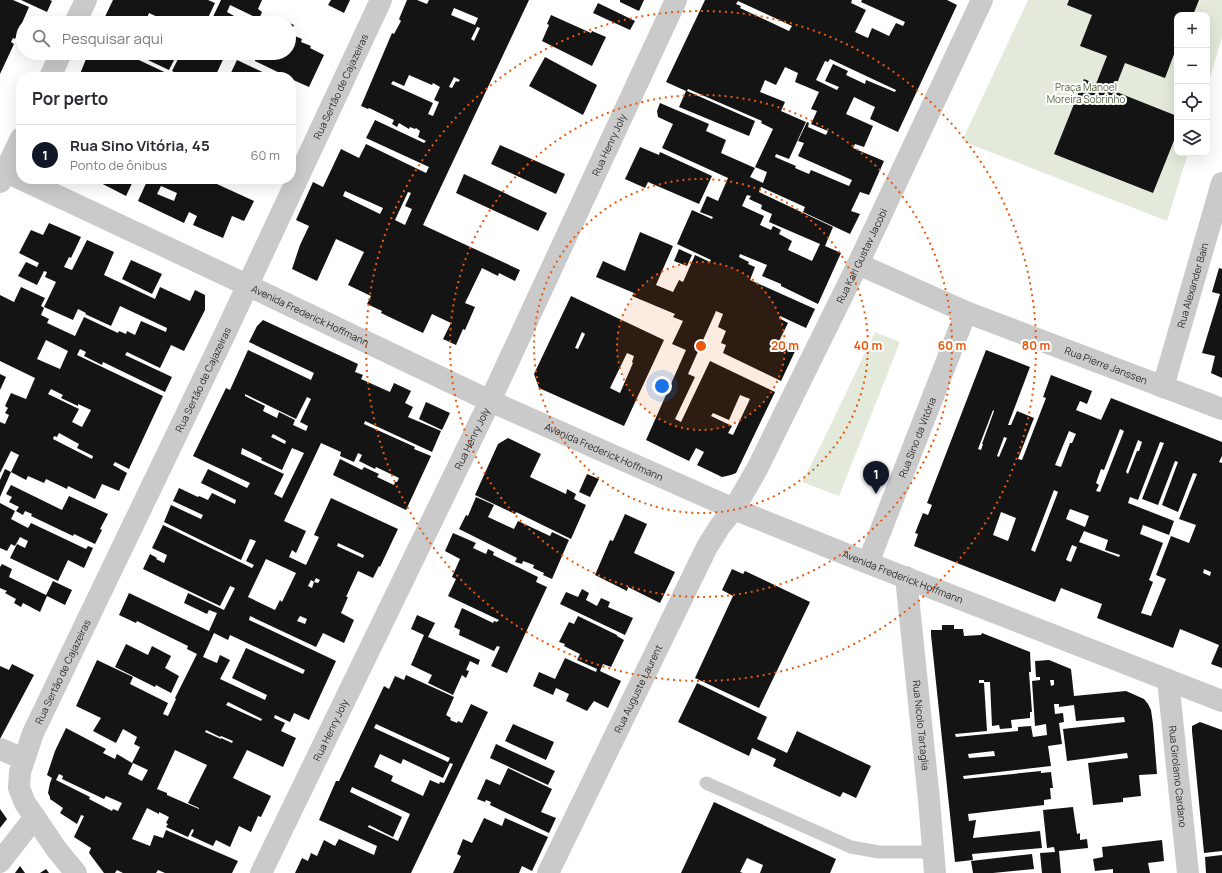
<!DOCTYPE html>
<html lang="pt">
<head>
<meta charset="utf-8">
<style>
	body { margin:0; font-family:Manrope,sans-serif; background:#f2f2f3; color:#2b2b33 }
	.controls { position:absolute; right:12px; top:12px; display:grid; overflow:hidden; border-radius:8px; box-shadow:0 4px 16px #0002 }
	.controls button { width:36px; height:36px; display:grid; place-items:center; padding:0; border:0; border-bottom:1px solid #e1e1e2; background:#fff; color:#2b2b33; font:20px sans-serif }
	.you { position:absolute; left:662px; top:386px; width:14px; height:14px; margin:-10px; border:3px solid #fff; border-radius:50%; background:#1a73e8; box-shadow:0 0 0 6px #1a73e833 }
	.badge { display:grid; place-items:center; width:26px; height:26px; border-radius:50%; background:#111827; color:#fff; font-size:13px; font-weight:700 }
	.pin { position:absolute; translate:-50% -33px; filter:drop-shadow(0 1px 2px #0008) }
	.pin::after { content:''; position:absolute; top:21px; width:14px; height:12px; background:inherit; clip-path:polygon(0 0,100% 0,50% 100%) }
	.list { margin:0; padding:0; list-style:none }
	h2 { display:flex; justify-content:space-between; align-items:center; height:52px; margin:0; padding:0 16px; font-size:17px }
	h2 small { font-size:13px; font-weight:400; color:#7c7c81 }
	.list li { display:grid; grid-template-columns:26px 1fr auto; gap:12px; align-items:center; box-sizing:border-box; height:60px; padding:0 16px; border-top:1px solid #e1e1e2 }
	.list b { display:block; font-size:15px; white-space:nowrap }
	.list p { margin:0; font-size:13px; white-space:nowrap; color:#7c7c81 }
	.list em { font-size:13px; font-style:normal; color:#7c7c81 }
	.icon { flex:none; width:22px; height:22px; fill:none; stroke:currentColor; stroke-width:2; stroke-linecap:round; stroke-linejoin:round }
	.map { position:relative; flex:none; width:1222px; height:873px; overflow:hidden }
	.search { position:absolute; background:#fff; box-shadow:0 4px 16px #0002; left:16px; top:16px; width:280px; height:44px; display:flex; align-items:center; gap:10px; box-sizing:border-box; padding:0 14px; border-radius:22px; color:#7c7c81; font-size:15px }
	.panel { position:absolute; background:#fff; box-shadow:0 4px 16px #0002; left:16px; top:72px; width:280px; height:112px; border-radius:16px }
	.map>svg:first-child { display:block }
	.green { fill:#e3eadb }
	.building { fill:#141414; fill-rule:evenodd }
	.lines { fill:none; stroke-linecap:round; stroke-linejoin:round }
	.lane { stroke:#cacaca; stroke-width:13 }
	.street { stroke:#cacaca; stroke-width:22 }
	.ring { fill:none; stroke:#e8590c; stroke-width:2; stroke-dasharray:2 4 }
	.labels { text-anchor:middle; stroke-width:4; stroke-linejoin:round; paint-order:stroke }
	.street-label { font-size:10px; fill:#2d2d2d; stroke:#fff }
	.park-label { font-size:10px; fill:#50673c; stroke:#fff }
	.centre { fill:#e8590c; stroke:#fff; stroke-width:2 }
	.ring-label { font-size:12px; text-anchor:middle; font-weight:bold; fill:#e8590c; stroke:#fff; stroke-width:4; stroke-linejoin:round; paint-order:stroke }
</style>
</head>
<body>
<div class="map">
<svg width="1222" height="873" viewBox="0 0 1222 873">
	<rect width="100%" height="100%" fill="#fff"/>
	<g class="green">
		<path d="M1028 0H1222V37L1207 88V15H1177V153H1188L1167 221 962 141Z"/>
		<path d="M875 332 900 342 839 496 802 482 823 441Z"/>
	</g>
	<g class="building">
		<path d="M0 0H13L29 7 15 39 13 38 11 42 14 44 0 74Z"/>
		<path d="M21 0H50L52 1 47 12Z"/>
		<path d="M113 0H208L215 3 208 18 212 19 221 0H262L258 9 262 12 259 19 230 5 227 12 236 17 233 23H167L168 22 149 13 145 23H102Z"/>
		<path d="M331 0H350L344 13 328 5Z"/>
		<path d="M407 0H417L427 4 429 0H529L423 225 520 270 515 281 499 273 498 276 482 268 465 303 475 307 465 330 463 329 456 345 443 339 451 323 432 314 423 333 381 313 382 311 367 304 371 296 348 285 364 252 336 239 317 281 292 269 300 245 309 226 296 220 313 182 323 187 341 149 359 158 366 144 426 173 429 167 366 138 375 120 424 143 426 141 418 137 420 131 416 128 415 129 410 127 409 129 399 123 397 127 392 124 394 120 369 108 368 109 361 106 392 33 394 34 401 21 399 19ZM454 8 478 18 475 25 451 15ZM477 27 480 28 474 41 471 39ZM409 75 432 85 433 83 440 87 434 100 439 102 433 116 428 114 433 103 391 84 393 81 404 86ZM454 77 460 80 458 82 456 81 452 88 449 87ZM345 191 383 208 380 214 343 196ZM408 192 411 193 405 206 412 209 405 225 395 220Z"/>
		<path d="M620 0H644L639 11 620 2Z"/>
		<path d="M705 0H852L851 3 866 10 855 32 868 38 872 28 889 36 896 23 903 26 905 22 861 2 862 0H947L957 5 898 132 870 119 875 107 854 97 846 114 873 126 864 147 855 144 853 148 884 161 869 195 860 192 851 211 860 214 850 234 803 212 805 207 761 187 759 192 833 227 825 246 841 253 818 304 781 286V284L762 276 767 265 740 254 739 257 749 262 748 264 755 267 750 280 815 309 806 328 780 316 779 318 788 323 780 339 797 347 781 381 723 353 726 345 721 343 726 331 718 327 723 314 716 311 688 374 695 377 675 419 681 422 710 361 775 392 736 473 731 475 722 477 697 465 704 452 696 448 689 461 646 440 686 350 672 344 683 321 673 317 675 314 632 296 634 293 596 277 603 261 625 271 640 232 673 246 656 285 673 292 679 280 683 282 695 255 710 262 711 260 677 244 692 210 712 219 713 217 700 212 707 196 718 201 728 178 662 148 673 124 658 117 657 111 660 103 709 124 706 131 726 140 721 153 755 168 750 177 763 183 767 172 755 167 773 129 761 123 762 121 688 89 687 91 755 121 749 136 679 107 686 91 666 82ZM738 1 792 26 789 31 740 8 741 6 736 4ZM830 59 896 90 895 92 866 80 865 84 846 75 848 71 833 64 825 81 839 87 837 90 816 80 825 61 828 62ZM785 67 798 73 795 82 819 92 811 109 817 111 811 124 828 131 826 135 808 127 809 123 807 122 798 141 804 143 798 156 852 180 849 186 811 170 809 174 795 168 796 166 775 157 776 154 789 159 806 122 781 111 785 102 760 92 765 80 776 85ZM747 195 751 196 749 199 762 205 761 209 772 214 769 222 820 244 812 261 788 250 792 241 779 234 781 230 773 226 771 230 760 225 764 216 742 206ZM740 395 750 399 733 435 728 433 732 426 711 416 713 413 729 420Z"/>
		<path d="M1069 0H1199L1193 15H1177V49H1176L1165 78 1125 63 1114 91 1177 116V133L1153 193 1054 154 1084 79 1096 84 1107 56 1080 46 1092 15 1067 5Z"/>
		<path d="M598 3 635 21 630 30 593 13Z"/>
		<path d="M551 15 591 33 592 31 606 37 592 66 542 41 549 25 547 24Z"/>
		<path d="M289 23 294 25 290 34 302 39 301 42 311 46 310 48 324 55 309 87 291 79V77H288L255 61V60L243 55 244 53H289Z"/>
		<path d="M88 53H124L175 77H86L80 74 88 54H87Z"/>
		<path d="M133 53H168L166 57 174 60 169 70Z"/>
		<path d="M181 53H226L215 77H184L172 71Z"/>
		<path d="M545 57 597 85 583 115 529 86Z"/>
		<path d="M237 60 273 77H229Z"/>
		<path d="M500 145 565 174 556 194 491 164Z"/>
		<path d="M640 147 659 155 660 152 712 176 699 204 648 182 645 188 625 179Z"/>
		<path d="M464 174 547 213 538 231 456 193Z"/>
		<path d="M93 179H134L126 196Z"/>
		<path d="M148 179H206L254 201 244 221 232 216 223 238 193 225 197 216 189 212 184 223 138 201ZM161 186 177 193 174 201 157 194Z"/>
		<path d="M49 223 81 237 71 258 69 257 64 267 72 270 87 240 114 252 104 275 155 299 160 287 190 301 195 290 205 295V310L184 351 171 345 160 368 127 352 125 355 172 377 165 392 103 362 102 365 84 356 86 352 80 349 77 355 163 396 129 469 115 462 113 465 127 473 119 491 102 484 95 499 68 486 67 489 46 479 44 483 28 476 26 480 11 472 19 455 11 451 0 473V422L5 424 9 415 5 413 8 408 5 406 11 393 26 399 35 378 0 361V295L14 302 21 287 45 298 41 306 44 308 41 315 49 319 47 323 75 336 84 317 118 333 119 331 126 334 127 331 135 335 141 321 166 332 167 328 120 306 111 326 85 314 86 313 78 309 73 320 44 307 56 282 45 277 47 272 44 271 37 285 18 276 26 262 37 267 39 263 19 253 31 230 43 235ZM46 340 68 351 60 369 37 359ZM51 389 63 395 61 398 78 406V404L91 410 82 427 72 422 79 409 48 394ZM59 433 79 444 77 448 93 456 92 459 53 439 54 436 57 437Z"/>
		<path d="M679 249 692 255 687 266 674 261Z"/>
		<path d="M131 260 162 274 152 294 122 279Z"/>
		<path d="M1219 268 1222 269V378L1211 373 1215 356 1202 353 1220 294 1212 292Z"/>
		<path d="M571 296 664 340 624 426 539 388 534 374ZM582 332 585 334 578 349 575 348ZM627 353 634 356 632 362 633 363 620 393 610 388Z"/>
		<path d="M263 320 358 364 355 372 363 375 361 379 390 392 394 383 411 391 405 403 413 407 408 417 441 431 432 452 365 421 364 424 415 447 414 449 431 456 406 510 333 475 340 459 362 470 364 467 379 474 377 477 394 485 395 482H397L399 478 376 467 375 469 359 461 362 455 358 453 354 462 340 456 341 452 321 443 314 458 284 521 306 531 296 553 292 550 289 557 306 565 319 537 314 535 331 498 398 529 380 567 379 566 373 578 358 571 346 597H348L341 613 354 620 344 643 323 633 316 647 250 616 249 620 336 661 309 720 294 713 290 722 275 715 274 718 285 723 281 731 296 738 283 767 247 750 233 778 271 796 261 817 258 816 251 832 239 826 230 847 216 840 213 846 191 836 194 830 192 829 188 837 166 827 168 824 166 823 169 817 159 812V814L147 808 132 839 150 846 154 835 163 838 166 830 238 861 232 873H165L158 870 156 873H123L117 870 115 873H104L89 853 91 848 74 837 84 816 81 815 77 824 60 813 63 808 50 799V797L48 793 50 783 52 778 47 775 55 751 66 728 106 749 103 753 115 759 117 754 132 763 140 747 134 744 137 737 123 729 116 743 93 731 101 718 76 706 97 660 133 677 130 684 168 703 163 714 168 716 176 699 175 698 197 654 187 649 188 646 137 621 136 623 119 615 129 593 209 631 217 613 209 610 207 614 184 603 188 593 224 610 235 588 230 586 220 606 143 569 150 554 157 558 156 559 164 563 167 555 152 548 163 525 252 568 254 565 246 561 256 541 250 539 241 560 164 522 171 505 201 519 203 515 173 501 179 488 198 497 199 496 208 500 212 493 235 504 236 500 201 483 208 469 247 488 250 483 193 456 226 388 230 390 248 350 311 380 314 373 249 342 257 326ZM245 394 296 419 307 397 311 399 300 422 308 426 306 431 293 425 295 420 279 412 277 418 263 411 265 406 245 396ZM273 434 286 441 285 444 271 437ZM242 448 262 458 261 460 282 470 292 448 304 453 282 498 274 494 284 474 241 454ZM338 543 364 555 363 558 337 546ZM266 559 296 573 282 602 280 600 275 610 248 597ZM316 578 320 580 318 583 314 582 312 588 308 586 311 580 314 582ZM300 616 307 619 305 624 297 621ZM214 633 228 640 230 635 305 670 303 674 246 648 232 678 267 695 265 700 220 679 230 660 220 655 217 663 203 657ZM228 702 262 719 261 721 226 705ZM206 730 220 737 221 736 233 741 232 743 221 738V739L205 732ZM175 750 207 765 188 803 199 808V809L167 795V793L157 789ZM133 763 148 770 142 781 128 774ZM59 774 63 776 62 779 104 799 106 796 122 803 118 811 113 809 112 811 89 799 90 797 56 780Z"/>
		<path d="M986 350 1030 367 1008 425H1011L1017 411 1034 418 1018 459 1022 460 1046 398 1043 397 1051 375 1092 391 1087 404 1080 401 1076 410 1101 420 1111 398 1222 442V456L1219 462 1222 463V668L1211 664 1219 645 1180 629 1173 648 1097 618 1102 604 1061 588 1055 602 914 546 918 534 915 533 923 513 928 515 932 505 927 503ZM993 410 994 411 982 444H983L981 450 978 449ZM1120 429 1124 431 1100 492 1096 491 1099 485 1096 483 1101 469 1104 470ZM1069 431 1076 434 1072 443H1070L1061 467 1055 465ZM1004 437 1007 438 999 457 997 456ZM1138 440 1142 442 1139 451H1137L1128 474 1126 472ZM1160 442 1164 443 1142 499 1158 505 1175 461 1178 462 1162 505 1178 512 1193 473 1197 474 1179 519 1196 525 1189 543 1171 536 1156 575 1166 579 1151 616 1141 613 1153 582 1149 580 1163 543 1140 534 1143 525 1169 535 1174 521 1128 503 1130 497 1138 500ZM1054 490 1058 492 1035 552 1031 550ZM1070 509 1089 516 1085 527 1066 519ZM1001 512 1016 518 1008 541 993 535ZM1084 531 1108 540 1105 550 1120 555 1119 557 1079 542ZM1072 545 1077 547 1071 562 1066 560ZM1204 569 1211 572 1210 576 1203 573Z"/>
		<path d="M0 374 6 377 0 390Z"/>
		<path d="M426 402 450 413 442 430 419 419Z"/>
		<path d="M508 438 541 454 530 477 566 494 567 489 576 494 574 499 586 505 571 539 516 512 515 514 475 495 498 444Z"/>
		<path d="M5 469 11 472 0 497V480Z"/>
		<path d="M587 474 599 479 590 497 579 492Z"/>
		<path d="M11 485 62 510 69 496 108 514 100 529 102 530 95 544 74 534 73 536 31 516 32 514 25 511 23 515 16 511 19 507 9 502 12 497 6 494Z"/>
		<path d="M476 497 494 505 488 517 514 529 518 521 550 536 552 532 569 540 552 579 543 575 544 573 533 568 534 565 523 561 522 564 515 562 517 558 459 529 466 515 468 516Z"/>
		<path d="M0 503 15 511 11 519 28 528 31 523 86 549 88 546 93 548 84 568 68 560 58 581 10 558 17 544 25 548 28 541 20 537 15 546 11 544 7 551 0 548Z"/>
		<path d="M625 514 647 524 634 553 675 572 660 603 628 587 627 591 595 575 610 540 613 541Z"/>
		<path d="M453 533 476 543 473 548 486 554 488 549 494 552 493 555 538 577 536 582 547 587 507 673 491 666 500 647 497 646 494 651 459 635 460 630 454 627 462 608 493 623 494 621 497 622 499 620 448 596 456 579 452 577 460 559 445 551Z"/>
		<path d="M2 564 12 569 9 577 46 595 53 581 72 590 65 605 47 596 40 612 23 603 21 607 14 603 16 599 5 593 7 591 0 588V567Z"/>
		<path d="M732 569 743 574 745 571 810 602 759 708 695 678 733 596 722 590Z"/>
		<path d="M582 589 589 593 586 600 597 606 601 598 610 602 608 607 633 618 625 635 560 604 566 592 578 597Z"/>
		<path d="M417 615 435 623 428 637 480 660 478 665 470 661 466 670 469 671 466 678 462 675 453 695 428 683 432 675 411 665 424 635 411 629Z"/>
		<path d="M578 616 617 635V636L624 640 611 667 603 664 600 671 621 681 608 708 594 701 587 711 566 701 569 694 556 688 553 695 533 686 539 672 555 679 565 658 596 672 597 669 577 660 580 654 564 646 565 644 559 642 569 622 574 624Z"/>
		<path d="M942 625H954V629H963L964 636 981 635 982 633 1030 652 1031 672H1029L1032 712H1030V718L1011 720 1012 728 1000 729 999 725 992 726 990 682H984V680H979V683H984L987 731 955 734 956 737 1018 731V727L1031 726 1033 737 1047 735 1046 724 1035 726 1032 681 1040 680V677H1036L1035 661 1049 660 1071 669 1074 696 1126 691 1144 699 1148 704 1151 710 1153 724 1157 774 1139 775 1141 796 1123 798V802L1093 805 1088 763 1128 758 1127 753 1067 761 1063 729 1125 722 1124 717 1076 721 1074 705 1059 707V704H1054L1055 714 1063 713 1064 722 1059 723 1062 744 1048 746 1051 766 963 776 964 779 1041 771V773L1051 772 1053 788H1050L1051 799 1044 800V805L968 814 969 821 976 820 973 838 1040 831 1042 848 972 854 973 860 955 862 931 635V630H942ZM1050 680H1054V685L1051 686ZM994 751 995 756 969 758 968 754Z"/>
		<path d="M126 644 148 655 152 646 171 656 165 668 179 676 171 693 156 685 155 687 115 667Z"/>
		<path d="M12 664 34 675 0 739V666L9 670Z"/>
		<path d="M406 675 454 697 446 715 451 718 450 720 457 723 458 721 462 723 471 704 488 712 411 873H295L302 858 308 861 311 853 317 856 324 840 335 846 339 839 374 855 377 846 319 820 336 781H339L384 686 389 689 395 676 404 680ZM376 724 450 758 448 762 374 728ZM380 754 401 764 403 759 443 778 450 763 453 764 444 783 440 782 439 784 430 780 423 796 391 781 393 776 374 767ZM352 787 410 814 398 841 368 827 369 825 393 837 402 817 350 792Z"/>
		<path d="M697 683 767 717 757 739 787 753 797 731 871 766 856 798 843 792 840 797 773 766 776 759 752 748 749 756 678 722Z"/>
		<path d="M1200 722 1222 730V851L1204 853 1192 731V726Z"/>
		<path d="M513 724 554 742 546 760 505 741Z"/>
		<path d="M496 744 555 771 548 785 490 758Z"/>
		<path d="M508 768 552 789 541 812 556 818 549 833 490 805 491 802 486 800 485 802 477 799 486 779 500 785Z"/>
		<path d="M714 802 836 859 830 873H760L763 865 747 858 740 872 743 873H681Z"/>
		<path d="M1073 807 1077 834 1080 833V840L1087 839 1088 848 1059 851 1061 873H1042L1040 853 1055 852 1054 847 1047 848 1043 810Z"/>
		<path d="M0 809 7 819 0 828Z"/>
		<path d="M484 818 502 826 505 818 548 837 532 871 522 866 519 873H453L461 856 457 854 463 839 472 843Z"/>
		<path d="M1162 840 1164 861 1148 863 1150 873H1113V869L1095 871 1093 859 1103 857 1102 847Z"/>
		<path d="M1032 854 1034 869 993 873H973L971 861Z"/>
		<path d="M1222 855V873H1206L1205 857Z"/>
		<path d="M20 866 25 873H15Z"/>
		<path d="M46 869 49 873H40Z"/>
	</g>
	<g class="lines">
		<path class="lane" d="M706 783 851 847 879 852H934"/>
		<g class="street">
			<path d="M75 23 86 0"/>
			<path d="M50 77 61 53"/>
			<path id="s1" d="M0 169 247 285 490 401 734 509 868 563 1222 701"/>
			<path d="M0 182 21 138"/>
			<path id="s2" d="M858 264 966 312 1222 409"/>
			<path id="s3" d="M1163 387 1222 183"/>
			<path id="s4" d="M868 563 966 312"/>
			<path id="s5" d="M906 577 929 800 935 873"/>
			<path id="s6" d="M1168 680 1188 873"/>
			<path d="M0 749 24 759"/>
			<path d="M0 862 35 817"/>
			<path id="s7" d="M76 873 57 850 25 803 19 788 20 772 33 733 223 338 381 0"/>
			<path id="s8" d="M261 873 490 401 676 0"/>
			<path id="s9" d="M548 873 707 547 720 526 734 509 757 469 858 264 982 0"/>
		</g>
	</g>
	<circle cx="701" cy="346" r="84" fill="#e8590c" fill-opacity=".12"/>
	<g class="ring">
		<circle cx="701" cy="346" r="84"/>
		<circle cx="701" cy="346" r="167"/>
		<circle cx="701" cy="346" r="251"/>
		<circle cx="701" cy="346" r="335"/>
	</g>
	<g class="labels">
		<g class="street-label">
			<text dy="4" stroke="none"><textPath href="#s7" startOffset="876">Rua Sertão de Cajazeiras</textPath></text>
			<text dy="4" stroke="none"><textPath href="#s8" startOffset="807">Rua Henry Joly</textPath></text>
			<text dy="4" stroke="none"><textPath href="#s9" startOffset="693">Rua Karl Gustav Jacobi</textPath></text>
			<text dy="4" stroke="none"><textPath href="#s3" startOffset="106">Rua Alexander Bain</textPath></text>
			<text dy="4" stroke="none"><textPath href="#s1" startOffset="343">Avenida Frederick Hoffmann</textPath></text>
			<text dy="4" stroke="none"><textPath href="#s2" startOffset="268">Rua Pierre Janssen</textPath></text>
			<text dy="4" stroke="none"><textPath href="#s7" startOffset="552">Rua Sertão de Cajazeiras</textPath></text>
			<text dy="4" stroke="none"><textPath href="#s4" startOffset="135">Rua Sino da Vitória</textPath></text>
			<text dy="4" stroke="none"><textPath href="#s8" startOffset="483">Rua Henry Joly</textPath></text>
			<text dy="4" stroke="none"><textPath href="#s1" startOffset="667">Avenida Frederick Hoffmann</textPath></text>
			<text dy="4" stroke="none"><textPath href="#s1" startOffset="991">Avenida Frederick Hoffmann</textPath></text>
			<text dy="4" stroke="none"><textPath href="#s7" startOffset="228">Rua Sertão de Cajazeiras</textPath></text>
			<text dy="4" stroke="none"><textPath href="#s9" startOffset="205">Rua Auguste Laurent</textPath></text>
			<text dy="4" stroke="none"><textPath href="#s5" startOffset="149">Rua Nicolo Tartaglia</textPath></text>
			<text dy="4" stroke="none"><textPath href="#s8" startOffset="159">Rua Henry Joly</textPath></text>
			<text dy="4" stroke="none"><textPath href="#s6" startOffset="97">Rua Girolamo Cardano</textPath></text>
		</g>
		<g class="park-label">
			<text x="1086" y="91">Praça Manoel<tspan x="1086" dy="12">Moreira Sobrinho</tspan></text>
		</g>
	</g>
	<circle cx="701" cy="346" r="6" class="centre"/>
	<g class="ring-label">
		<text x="785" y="350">20 m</text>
		<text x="868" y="350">40 m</text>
		<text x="952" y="350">60 m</text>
		<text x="1036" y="350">80 m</text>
	</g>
</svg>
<div class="controls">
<button>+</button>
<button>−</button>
<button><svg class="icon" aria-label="locate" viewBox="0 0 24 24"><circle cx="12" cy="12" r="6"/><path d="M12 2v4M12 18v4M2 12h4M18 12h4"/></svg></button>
<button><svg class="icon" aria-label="layers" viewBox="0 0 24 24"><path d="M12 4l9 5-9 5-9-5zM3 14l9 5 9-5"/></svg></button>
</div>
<div class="you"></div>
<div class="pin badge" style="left:876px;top:494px">1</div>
<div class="search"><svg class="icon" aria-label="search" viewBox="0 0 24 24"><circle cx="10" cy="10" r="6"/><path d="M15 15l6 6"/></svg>Pesquisar aqui</div>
<section class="panel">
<h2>Por perto<small></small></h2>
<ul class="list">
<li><span class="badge">1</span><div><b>Rua Sino Vitória, 45</b><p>Ponto de ônibus</p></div><em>60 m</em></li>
</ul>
</section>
</div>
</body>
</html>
